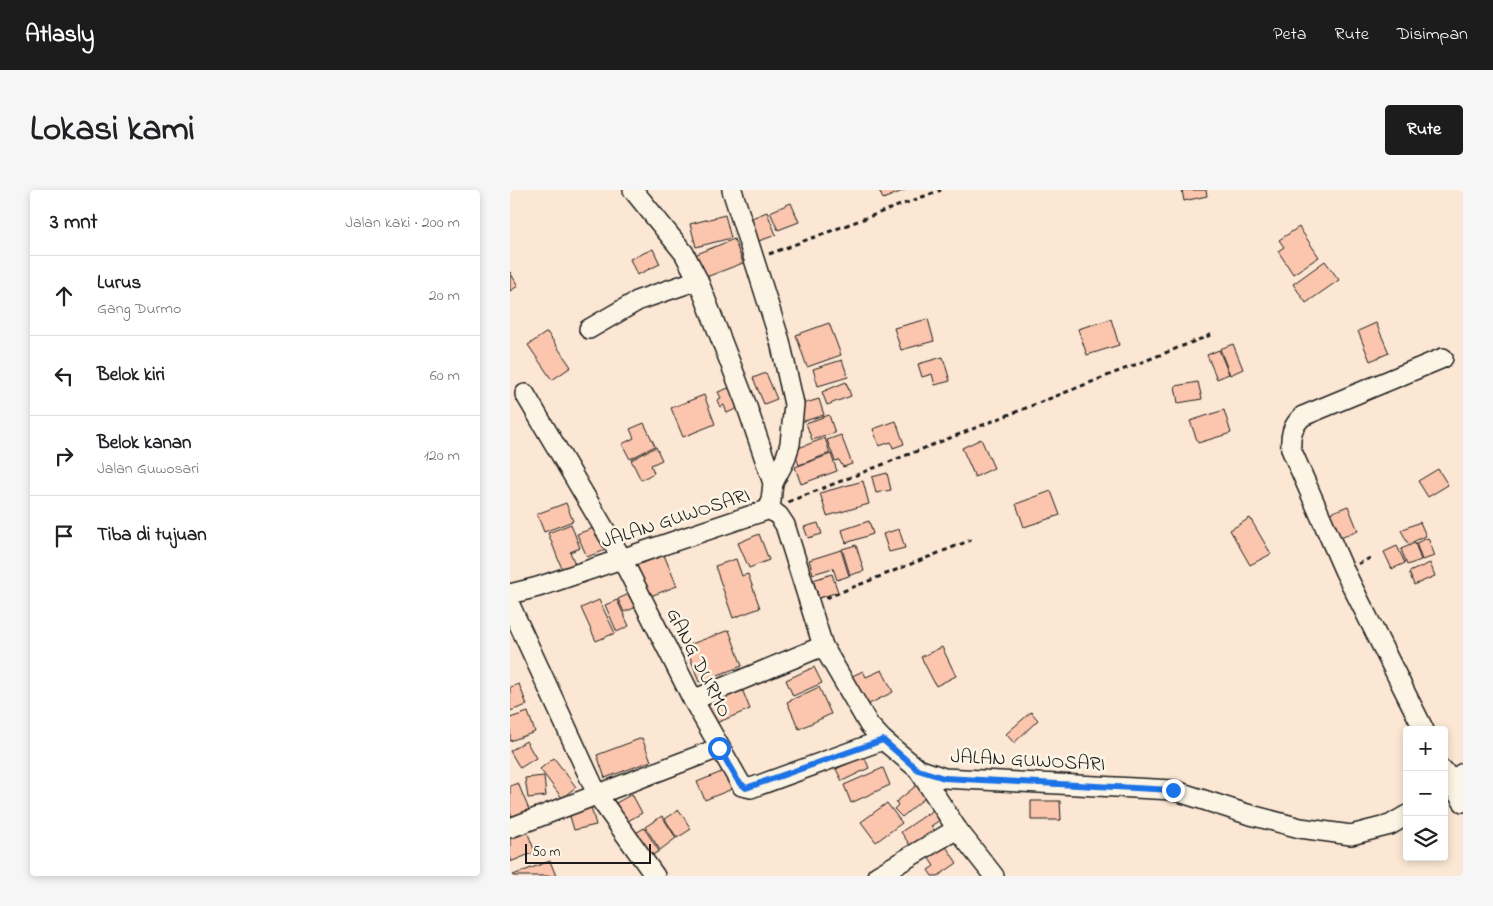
<!DOCTYPE html>
<html lang="id">
<head>
<meta charset="utf-8">
<style>
	body { margin:0; font-family:"Indie Flower",sans-serif; background:#f6f6f6; color:#202124 }
	.controls { position:absolute; right:15px; bottom:15px; display:grid; overflow:hidden; border-radius:5px; box-shadow:0 2px 8px #0003 }
	.controls button { width:45px; height:45px; display:grid; place-items:center; padding:0; border:0; border-bottom:1px solid #e0e0e0; background:#fff; color:#202124; font:25px sans-serif }
	.scale { position:absolute; left:15px; bottom:12px; width:126px; box-sizing:border-box; padding-left:5px; border:2px solid #1c1c1c; border-top:0; font-size:14px; line-height:18px; white-space:nowrap; color:#1c1c1c; -webkit-text-stroke:4px #fcf5e5; paint-order:stroke }
	.stop { position:absolute; width:15px; height:15px; margin:-11px; border:4px solid #1a73e8; border-radius:50%; background:#fff }
	.stop.end { background:#1a73e8; border-color:#fff; box-shadow:0 1px 5px #0008 }
	.list { margin:0; padding:0; list-style:none }
	h2 { display:flex; justify-content:space-between; align-items:center; height:65px; margin:0; padding:0 20px; font-size:21px }
	h2 small { font-size:16px; font-weight:400; color:#757577 }
	.list li { display:grid; grid-template-columns:32px 1fr auto; gap:15px; align-items:center; box-sizing:border-box; height:80px; padding:0 20px; border-top:1px solid #e0e0e0 }
	.list b { display:block; font-size:19px; white-space:nowrap }
	.list p { margin:0; font-size:16px; white-space:nowrap; color:#757577 }
	.list em { font-size:16px; font-style:normal; color:#757577 }
	.icon { flex:none; width:28px; height:28px; fill:none; stroke:currentColor; stroke-width:2; stroke-linecap:round; stroke-linejoin:round }
	.map { position:relative; flex:none; width:953px; height:686px; overflow:hidden; border-radius:5px }
	header { display:flex; align-items:center; gap:30px; box-sizing:border-box; height:70px; padding:0 25px; background:#1c1c1c; color:#fff }
	header strong { font-size:24px }
	nav { display:flex; gap:28px; margin-inline-start:auto; font-size:18px }
	.intro { display:flex; align-items:center; justify-content:space-between; box-sizing:border-box; height:120px; padding:0 30px }
	h1 { margin:0; font-size:35px }
	.button { padding:12px 22px; border-radius:5px; background:#1c1c1c; color:#fff; font-size:18px; font-weight:700 }
	main { display:flex; gap:30px; padding:0 30px }
	aside { flex:1; background:#fff; border-radius:5px; box-shadow:0 2px 8px #0003 }
	.map>svg:first-child { display:block }
	.building { fill:#fbc6ad; stroke:#1c1c1c }
	.lines { fill:none; stroke-linecap:round; stroke-linejoin:round }
	.minor-casing { stroke:#1c1c1c; stroke-width:22 }
	.path { stroke:#1c1c1c; stroke-width:3; stroke-dasharray:5 4; stroke-linecap:butt }
	.minor { stroke:#fcf5e5; stroke-width:19 }
	.route { stroke:#1a73e8; stroke-width:6 }
	.labels { text-anchor:middle; stroke-width:5; stroke-linejoin:round; paint-order:stroke }
	.street-label { font-size:20px; fill:#1c1c1c; stroke:#fcf5e5 }
</style>
</head>
<body>
<header>
<strong>Atlasly</strong>
<nav><a>Peta</a><a>Rute</a><a>Disimpan</a></nav>
</header>
<div class="intro"><h1>Lokasi kami</h1><a class="button">Rute</a></div>
<main>
<aside>
<h2>3 mnt<small>Jalan kaki · 200 m</small></h2>
<ul class="list">
<li><svg class="icon" aria-label="ahead" viewBox="0 0 24 24"><path d="M12 20V5M6 11l6-6 6 6"/></svg><div><b>Lurus</b><p>Gang Durmo</p></div><em>20 m</em></li>
<li><svg class="icon" aria-label="left" viewBox="0 0 24 24"><path d="M17 20v-9H6M10 6l-5 5 5 5"/></svg><div><b>Belok kiri</b></div><em>60 m</em></li>
<li><svg class="icon" aria-label="right" viewBox="0 0 24 24"><path d="M7 20v-9h11M14 6l5 5-5 5"/></svg><div><b>Belok kanan</b><p>Jalan Guwosari</p></div><em>120 m</em></li>
<li><svg class="icon" aria-label="arrive" viewBox="0 0 24 24"><path d="M6 21V4h12l-3 4 3 4H6"/></svg><div><b>Tiba di tujuan</b></div></li>
</ul>
</aside>
<div class="map">
<svg width="953" height="686" viewBox="0 0 953 686">
	<rect width="100%" height="100%" fill="#fce7d4"/>
	<filter id="ink" filterUnits="userSpaceOnUse"><feTurbulence type="fractalNoise" baseFrequency=".02" numOctaves="2"/><feDisplacementMap in="SourceGraphic" scale="10" xChannelSelector="R" yChannelSelector="G"/><feConvolveMatrix kernelMatrix="1 2 1 2 8 2 1 2 1" color-interpolation-filters="sRGB"/></filter>
	<g filter="url(#ink)">
		<g class="building">
			<path d="M369 0H395L373 9Z"/>
			<path d="M672 0H696L697 6 674 11Z"/>
			<path d="M281 13 289 32 268 40 260 22Z"/>
			<path d="M257 22 266 45 243 53 234 31Z"/>
			<path d="M215 25 221 48 186 57 180 34Z"/>
			<path d="M789 37 809 67 783 84 768 61 774 57 769 50Z"/>
			<path d="M224 49 233 73 191 89 182 66Z"/>
			<path d="M143 59 150 74 127 85 120 69Z"/>
			<path d="M815 71 829 90 796 113 783 94Z"/>
			<path d="M0 82 8 96 0 101Z"/>
			<path d="M418 129 424 151 391 160 384 138Z"/>
			<path d="M601 129 609 155 577 165 568 139Z"/>
			<path d="M319 133 331 165 297 177 286 145Z"/>
			<path d="M866 133 879 163 860 171 848 141Z"/>
			<path d="M37 142 61 177 42 190 18 155Z"/>
			<path d="M723 154 733 179 720 185 710 159Z"/>
			<path d="M709 160 719 184 707 189 697 165Z"/>
			<path d="M433 167 440 191 425 195 422 184 412 187 408 174Z"/>
			<path d="M332 170 338 187 308 196 303 179Z"/>
			<path d="M256 183 267 209 254 214 243 188Z"/>
			<path d="M336 192 341 206 317 215 312 202Z"/>
			<path d="M688 192 692 209 668 213 665 196Z"/>
			<path d="M224 196 232 216 217 223 214 215 210 217 207 210 211 208 208 202Z"/>
			<path d="M194 205 205 234 173 247 161 218Z"/>
			<path d="M309 209 314 225 291 232 286 216Z"/>
			<path d="M714 220 721 243 688 253 680 231Z"/>
			<path d="M319 225 325 243 302 250 296 233Z"/>
			<path d="M386 231 394 254 383 258 381 252 369 256 363 239Z"/>
			<path d="M134 233 145 256 120 269 112 254 124 248 120 239Z"/>
			<path d="M331 245 342 274 333 277 329 270 325 271 317 250Z"/>
			<path d="M315 248 320 263 289 275 283 260Z"/>
			<path d="M471 249 484 278 465 287 452 258Z"/>
			<path d="M146 257 152 270 141 275 144 283 131 290 121 270Z"/>
			<path d="M321 264 327 281 291 294 285 277Z"/>
			<path d="M928 279 938 295 918 307 908 291Z"/>
			<path d="M377 283 381 300 366 303 362 287Z"/>
			<path d="M353 291 359 314 317 326 310 303Z"/>
			<path d="M541 301 550 325 514 337 506 314Z"/>
			<path d="M56 313 63 331 34 342 27 324Z"/>
			<path d="M838 316 848 341 825 350 815 325Z"/>
			<path d="M740 328 761 364 740 375 720 340Z"/>
			<path d="M359 331 363 344 336 353 332 340Z"/>
			<path d="M910 332 916 346 898 354 891 340Z"/>
			<path d="M308 333 312 344 298 348 294 337Z"/>
			<path d="M61 334 70 358 60 362 65 374 52 379 38 343Z"/>
			<path d="M89 336 98 359 77 367 67 344Z"/>
			<path d="M389 339 395 358 379 362 373 344Z"/>
			<path d="M249 344 259 370 239 378 228 353Z"/>
			<path d="M918 348 925 366 912 370 906 353Z"/>
			<path d="M905 353 911 370 897 375 891 359Z"/>
			<path d="M346 355 354 381 340 385 332 359Z"/>
			<path d="M887 356 895 373 882 379 874 362Z"/>
			<path d="M331 360 339 386 327 390 323 378 303 384 299 370Z"/>
			<path d="M154 365 167 396 138 407 125 376Z"/>
			<path d="M226 369 232 386 238 384 250 418 223 428 205 376Z"/>
			<path d="M920 373 925 386 904 395 899 382Z"/>
			<path d="M322 384 328 402 309 408 303 390Z"/>
			<path d="M121 403 127 417 114 422 108 409Z"/>
			<path d="M89 410 105 443 86 451 71 418Z"/>
			<path d="M107 410 119 436 107 442 95 415Z"/>
			<path d="M219 440 232 476 189 492 176 456Z"/>
			<path d="M432 457 446 486 426 496 411 467Z"/>
			<path d="M304 477 312 493 283 506 276 490Z"/>
			<path d="M372 480 383 502 357 515 351 501 347 503 340 487 353 481 356 487Z"/>
			<path d="M9 494 17 515 0 521V497Z"/>
			<path d="M230 494 240 519 204 534 194 509Z"/>
			<path d="M309 497 321 524 289 539 277 512Z"/>
			<path d="M18 522 25 542 0 551V528Z"/>
			<path d="M521 522 528 530 504 553 496 544Z"/>
			<path d="M132 548 141 571 95 588 87 565Z"/>
			<path d="M16 551 26 568 10 578 0 561Z"/>
			<path d="M354 566 359 578 332 591 326 579Z"/>
			<path d="M44 568 66 597 52 608 30 579Z"/>
			<path d="M373 578 380 595 341 613 334 595Z"/>
			<path d="M214 581 222 599 195 610 187 592Z"/>
			<path d="M34 586 36 606 18 608 15 588Z"/>
			<path d="M8 593 20 622 3 629 0 622V596Z"/>
			<path d="M407 595 417 606 392 627 384 619 388 615 386 612Z"/>
			<path d="M122 604 132 623 116 632 106 613Z"/>
			<path d="M521 611H550L551 630H521Z"/>
			<path d="M377 613 392 633 366 652 351 632Z"/>
			<path d="M81 617 86 635 64 640 59 623Z"/>
			<path d="M426 618 433 628 421 636 428 645 404 661 391 642Z"/>
			<path d="M169 620 181 639 167 648 155 629Z"/>
			<path d="M152 626 166 648 150 660 135 637Z"/>
			<path d="M15 636 25 662 0 672V642Z"/>
			<path d="M134 638 149 661 143 665 139 660 132 664 121 646Z"/>
			<path d="M435 655 447 673 428 686H422L418 680 424 676 418 667Z"/>
			<path d="M40 671 46 686H3V685Z"/>
		</g>
		<g class="lines">
			<defs>
				<g id="minor">
					<path d="M123 0 174 63 188 90 235 211 263 293 260 319"/>
					<path d="M222 0 270 151 284 214 280 254 275 270 263 293"/>
					<path d="M79 139 129 110 188 90"/>
					<path d="M15 204 111 367 183 510 232 596 241 598 373 550"/>
					<path d="M0 404 28 397 260 319 269 326 275 335 313 456 359 535 373 550 408 579 434 588 663 600 737 624 790 638 841 645 880 635 897 625"/>
					<path d="M0 415 88 606 145 686"/>
					<path d="M183 510 313 456"/>
					<path d="M914 540 834 380 781 259C780 245 782 236 793 226L933 168"/>
					<path d="M408 579 447 639 484 686"/>
					<path d="M934 581 953 612"/>
					<path d="M934 595 953 583"/>
					<path d="M0 638 209 558"/>
					<path d="M367 686 447 639"/>
				</g>
			</defs>
			<use href="#minor" class="minor-casing"/>
			<g class="path">
				<path d="M259 64 431 0"/>
				<path d="M278 312 703 144"/>
				<path d="M848 374 862 367"/>
				<path d="M316 408 461 350"/>
			</g>
			<use href="#minor" class="minor"/>
		</g>
	</g>
	<g class="lines" filter="url(#ink)">
		<path class="route" d="M209 558 228 591 236 598 373 550 408 580 434 588 663 600"/>
	</g>
	<g class="labels">
		<g class="street-label">
			<text transform="translate(165 327) rotate(-18)" y="7">JALAN GUWOSARI</text>
			<text transform="translate(190 472) rotate(63)" y="7">GANG DURMO</text>
			<text transform="translate(518 569) rotate(3)" y="7">JALAN GUWOSARI</text>
		</g>
	</g>
</svg>
<div class="controls">
<button>+</button>
<button>−</button>
<button><svg class="icon" aria-label="layers" viewBox="0 0 24 24"><path d="M12 4l9 5-9 5-9-5zM3 14l9 5 9-5"/></svg></button>
</div>
<div class="scale">50 m</div>
<div class="stop" style="left:209px;top:558px"></div>
<div class="stop end" style="left:663px;top:600px"></div>
</div>
</main>
</body>
</html>
